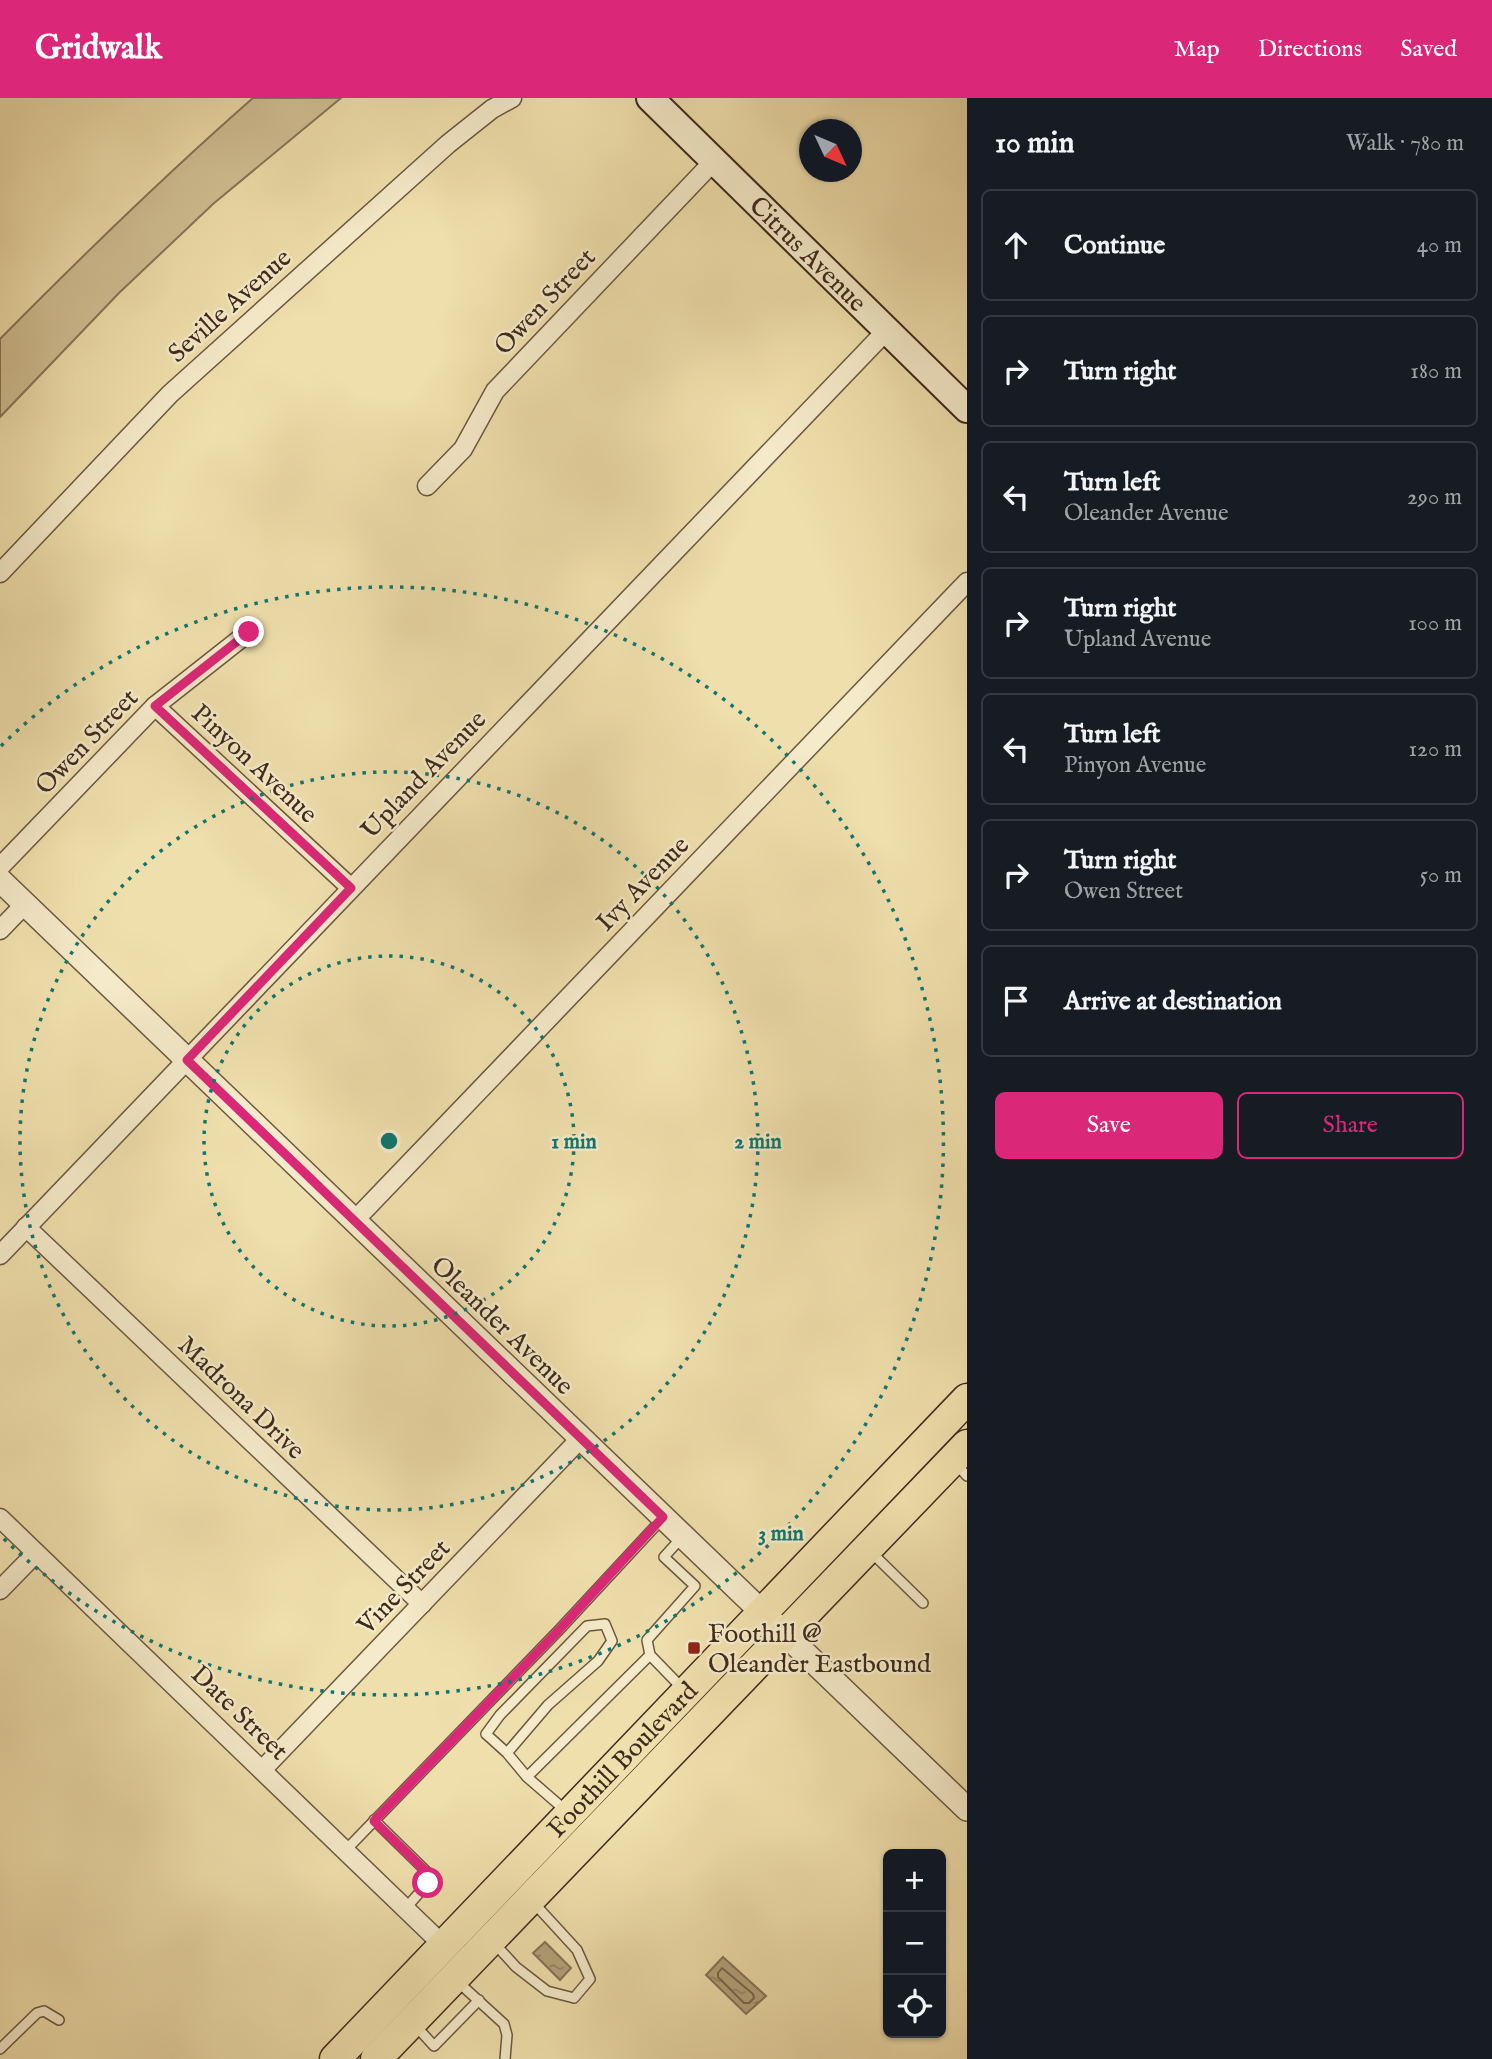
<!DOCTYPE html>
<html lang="en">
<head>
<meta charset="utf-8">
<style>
	body { margin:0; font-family:"IM FELL English",serif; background:#242831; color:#f1f3f6 }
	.controls { position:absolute; right:21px; bottom:21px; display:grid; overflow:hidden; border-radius:10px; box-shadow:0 2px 5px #0004 }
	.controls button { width:63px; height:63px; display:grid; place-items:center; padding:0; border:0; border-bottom:2px solid #363941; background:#171b24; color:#f1f3f6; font:35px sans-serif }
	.compass { position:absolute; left:799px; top:21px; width:63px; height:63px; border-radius:50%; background:#171b24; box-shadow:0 2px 5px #0004; rotate:134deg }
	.stop { position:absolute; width:21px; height:21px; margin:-16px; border:5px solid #db2777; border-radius:50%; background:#fff }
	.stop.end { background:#db2777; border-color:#fff; box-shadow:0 2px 7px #0008 }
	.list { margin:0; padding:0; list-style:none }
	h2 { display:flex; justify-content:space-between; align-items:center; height:91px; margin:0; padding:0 28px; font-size:30px }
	h2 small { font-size:23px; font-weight:400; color:#9ea1a6 }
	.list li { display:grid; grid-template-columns:46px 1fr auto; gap:21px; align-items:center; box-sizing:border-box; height:112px; margin:0 14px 14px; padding:0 14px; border:2px solid #363941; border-radius:10px }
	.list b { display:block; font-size:26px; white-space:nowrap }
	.list p { margin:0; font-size:23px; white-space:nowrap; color:#9ea1a6 }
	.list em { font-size:23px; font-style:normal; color:#9ea1a6 }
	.actions { display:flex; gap:14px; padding:21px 28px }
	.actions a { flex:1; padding:16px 0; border:2px solid #db2777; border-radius:10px; text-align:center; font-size:24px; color:#db2777 }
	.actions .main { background:#db2777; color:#fff }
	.icon { flex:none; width:38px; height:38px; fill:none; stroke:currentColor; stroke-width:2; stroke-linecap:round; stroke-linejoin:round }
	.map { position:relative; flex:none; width:967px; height:1961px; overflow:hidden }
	header { display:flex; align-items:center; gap:42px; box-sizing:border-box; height:98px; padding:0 35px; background:#db2777; color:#fff }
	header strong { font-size:33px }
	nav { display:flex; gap:38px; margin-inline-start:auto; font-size:24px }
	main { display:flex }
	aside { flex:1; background:#171b24 }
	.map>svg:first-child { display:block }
	.park { fill:#d1c094; stroke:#887658; stroke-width:2 }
	.water { fill:url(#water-ripples); stroke:#857255; stroke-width:2 }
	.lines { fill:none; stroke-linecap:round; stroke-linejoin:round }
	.shore { stroke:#79664c; stroke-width:2 }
	.service-casing { stroke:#6b5841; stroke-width:12 }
	.minor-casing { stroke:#6b5841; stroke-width:21 }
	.tertiary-casing { stroke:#6b5841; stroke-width:26 }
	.secondary-casing { stroke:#3f2b1d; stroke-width:30 }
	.primary-casing { stroke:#3f2b1d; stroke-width:33 }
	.service { stroke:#f5eac9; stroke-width:9 }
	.minor { stroke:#f5eac9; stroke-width:18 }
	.tertiary { stroke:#f5eac9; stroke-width:23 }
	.secondary { stroke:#f5eac9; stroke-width:26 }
	.primary { stroke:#efdfac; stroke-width:30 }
	.route { stroke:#db2777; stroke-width:9 }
	.ring { fill:none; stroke:#0f766e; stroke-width:3.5; stroke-dasharray:3.5 7 }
	.poi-dot { fill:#8f2418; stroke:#f5eac9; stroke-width:2.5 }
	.labels { text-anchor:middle; stroke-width:5; stroke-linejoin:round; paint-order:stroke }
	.street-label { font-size:26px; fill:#3f2b1d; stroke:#f5eac9 }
	.poi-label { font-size:26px; fill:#3f2b1d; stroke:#f5eac9; text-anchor:start }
	.centre { fill:#0f766e; stroke:#f5eac9; stroke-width:3.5 }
	.ring-label { font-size:21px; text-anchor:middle; font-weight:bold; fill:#0f766e; stroke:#f5eac9; stroke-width:5; stroke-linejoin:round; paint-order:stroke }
</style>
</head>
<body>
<header>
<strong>Gridwalk</strong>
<nav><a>Map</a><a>Directions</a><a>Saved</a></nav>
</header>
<main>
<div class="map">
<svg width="967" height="1961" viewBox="0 0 967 1961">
	<defs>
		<pattern id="water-ripples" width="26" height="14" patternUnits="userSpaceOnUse" patternTransform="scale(1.75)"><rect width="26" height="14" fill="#b3a27b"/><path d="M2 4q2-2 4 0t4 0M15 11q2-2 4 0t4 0" fill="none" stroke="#938464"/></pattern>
	</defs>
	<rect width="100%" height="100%" fill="#efdfac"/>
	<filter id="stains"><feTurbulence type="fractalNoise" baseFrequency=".00286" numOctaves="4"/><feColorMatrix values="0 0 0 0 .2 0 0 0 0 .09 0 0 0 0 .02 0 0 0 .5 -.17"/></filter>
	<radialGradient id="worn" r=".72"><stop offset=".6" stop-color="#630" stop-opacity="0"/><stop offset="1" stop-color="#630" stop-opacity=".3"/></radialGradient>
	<path class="park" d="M253 0H341L213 106 119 195 0 319V241C82 158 165 77 253 0Z"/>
	<g class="water">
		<path d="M545 1844 571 1870 560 1882 533 1855Z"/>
		<path d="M723 1859 766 1898 746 1916 706 1877Z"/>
	</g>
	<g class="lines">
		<path class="shore" d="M722 1870 753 1896 754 1900 749 1905H744L718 1879V1875Z"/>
		<defs>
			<g id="service">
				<path d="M956 1366 967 1378"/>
				<path d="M683 1438 664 1459 695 1488 647 1542 650 1557 683 1591"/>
				<path d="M871 1454 923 1505"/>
				<path d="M507 1655 548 1607 598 1563 612 1543 605 1526 587 1528 500 1617 486 1636 507 1655 527 1679"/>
				<path d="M565 1712 527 1679 650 1557"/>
				<path d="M374 1722 429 1776 428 1785 405 1811"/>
				<path d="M344 1754 559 1532 662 1421"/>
				<path d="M495 1846 516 1869 547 1893 574 1900 590 1881 577 1852 533 1804"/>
				<path d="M457 1883 504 1926 507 1937 505 1961"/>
				<path d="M415 1927 434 1948 479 1902"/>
				<path d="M0 1951 37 1915 44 1913 59 1922"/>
			</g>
			<g id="minor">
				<path d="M427 388 463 351 495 293 713 64"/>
				<path d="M0 475 170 296 448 46 492 11 512 0"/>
				<path d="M155 608 351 790"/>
				<path d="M0 769 155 608 249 534"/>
				<path d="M0 832 25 806"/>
				<path d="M354 1123 967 484"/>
				<path d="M26 1129 422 1506"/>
				<path d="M0 1157 886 233"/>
				<path d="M0 1420 443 1847"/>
				<path d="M0 1492 36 1455"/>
				<path d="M262 1672 581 1340"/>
			</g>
			<path id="tertiary" d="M0 782 967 1711"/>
			<g id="secondary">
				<path id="s1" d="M650 0 967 311"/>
			</g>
			<g id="primary">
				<path id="s2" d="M335 1961 967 1301"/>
				<path d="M376 1961 967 1347"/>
			</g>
		</defs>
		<use href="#service" class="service-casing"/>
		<use href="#minor" class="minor-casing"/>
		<use href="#tertiary" class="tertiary-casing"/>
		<use href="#secondary" class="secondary-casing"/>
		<use href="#primary" class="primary-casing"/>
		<use href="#service" class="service"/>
		<use href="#minor" class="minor"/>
		<use href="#tertiary" class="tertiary"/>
		<use href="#secondary" class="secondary"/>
		<use href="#primary" class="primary"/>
	</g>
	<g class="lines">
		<path class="route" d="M249 534 155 608 351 790 187 962 663 1419 559 1532 374 1723 429 1776 428 1785"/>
	</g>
	<g class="ring">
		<circle cx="389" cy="1043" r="185"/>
		<circle cx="389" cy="1043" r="369"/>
		<path d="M1 648A554 554 0 1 1 1 1438"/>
	</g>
	<rect class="poi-dot" x="687" y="1543" width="14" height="14" rx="3.5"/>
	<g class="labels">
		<g class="street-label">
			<text dy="9" stroke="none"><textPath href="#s1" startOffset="222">Citrus Avenue</textPath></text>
			<text transform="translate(544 203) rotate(-47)" y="9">Owen Street</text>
			<text transform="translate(229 207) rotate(-42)" y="9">Seville Avenue</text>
			<text transform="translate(86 643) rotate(-46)" y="9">Owen Street</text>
			<text transform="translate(255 665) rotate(43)" y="9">Pinyon Avenue</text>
			<text transform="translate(423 676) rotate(-46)" y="9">Upland Avenue</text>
			<text transform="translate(642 785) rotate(-46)" y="9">Ivy Avenue</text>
			<text transform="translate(503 1227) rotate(44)" y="9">Oleander Avenue</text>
			<text transform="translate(242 1299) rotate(44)" y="9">Madrona Drive</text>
			<text transform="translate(403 1488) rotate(-46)" y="9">Vine Street</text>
			<text transform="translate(240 1614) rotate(44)" y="9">Date Street</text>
			<text dy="9" stroke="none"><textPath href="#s2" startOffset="415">Foothill Boulevard</textPath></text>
		</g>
		<g class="poi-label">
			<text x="708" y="1544">Foothill @<tspan x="708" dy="30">Oleander Eastbound</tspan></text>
		</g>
	</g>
	<circle cx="389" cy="1043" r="10" class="centre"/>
	<g class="ring-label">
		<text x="574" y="1050">1 min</text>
		<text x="758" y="1050">2 min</text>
		<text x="781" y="1442">3 min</text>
	</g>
	<rect width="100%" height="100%" filter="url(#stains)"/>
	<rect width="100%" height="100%" fill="url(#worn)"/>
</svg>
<div class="controls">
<button>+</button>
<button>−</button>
<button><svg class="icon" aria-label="locate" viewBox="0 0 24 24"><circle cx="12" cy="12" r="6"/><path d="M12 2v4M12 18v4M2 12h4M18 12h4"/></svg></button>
</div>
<svg class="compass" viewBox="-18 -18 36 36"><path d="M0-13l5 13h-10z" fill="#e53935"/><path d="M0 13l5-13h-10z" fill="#9ea1a6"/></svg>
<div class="stop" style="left:428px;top:1785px"></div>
<div class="stop end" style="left:249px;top:534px"></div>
</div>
<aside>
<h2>10 min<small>Walk · 780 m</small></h2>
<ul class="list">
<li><svg class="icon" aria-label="ahead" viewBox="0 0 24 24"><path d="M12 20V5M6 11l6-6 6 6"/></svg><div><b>Continue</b></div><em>40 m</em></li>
<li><svg class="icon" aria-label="right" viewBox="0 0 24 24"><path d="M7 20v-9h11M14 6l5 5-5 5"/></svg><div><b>Turn right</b></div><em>180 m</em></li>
<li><svg class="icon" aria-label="left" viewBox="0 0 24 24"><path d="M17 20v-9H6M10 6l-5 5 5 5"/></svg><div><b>Turn left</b><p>Oleander Avenue</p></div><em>290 m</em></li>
<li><svg class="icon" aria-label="right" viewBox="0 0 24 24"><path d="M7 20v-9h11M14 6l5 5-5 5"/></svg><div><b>Turn right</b><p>Upland Avenue</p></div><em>100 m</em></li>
<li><svg class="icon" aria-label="left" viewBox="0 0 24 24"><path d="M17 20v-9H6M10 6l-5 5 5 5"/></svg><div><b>Turn left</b><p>Pinyon Avenue</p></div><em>120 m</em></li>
<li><svg class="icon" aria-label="right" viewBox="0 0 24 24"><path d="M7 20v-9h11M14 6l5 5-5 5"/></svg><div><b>Turn right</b><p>Owen Street</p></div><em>50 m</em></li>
<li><svg class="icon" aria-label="arrive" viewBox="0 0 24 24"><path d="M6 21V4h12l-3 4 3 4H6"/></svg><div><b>Arrive at destination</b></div></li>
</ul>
<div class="actions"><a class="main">Save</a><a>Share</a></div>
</aside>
</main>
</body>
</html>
